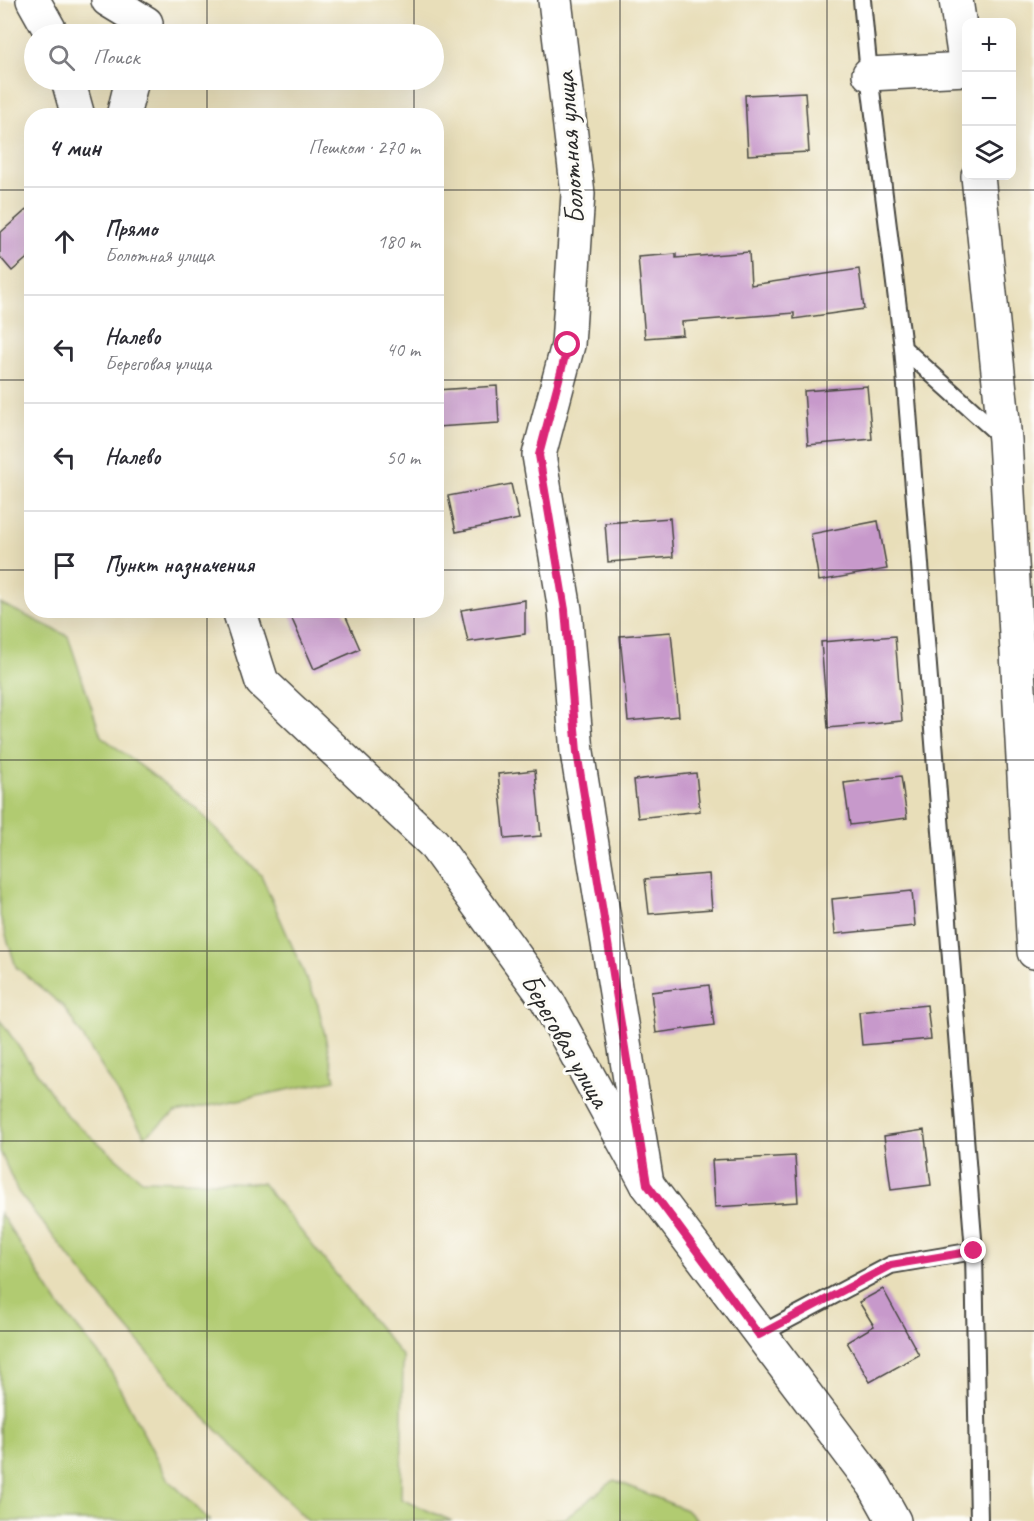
<!DOCTYPE html>
<html lang="ru">
<head>
<meta charset="utf-8">
<style>
	body { margin:0; font-family:Caveat,sans-serif; background:#f2f2f3; color:#2b2b33 }
	.controls { position:absolute; right:18px; top:18px; display:grid; overflow:hidden; border-radius:12px; box-shadow:0 6px 24px #0002 }
	.controls button { width:54px; height:54px; display:grid; place-items:center; padding:0; border:0; border-bottom:2px solid #e1e1e2; background:#fff; color:#2b2b33; font:30px sans-serif }
	.stop { position:absolute; width:18px; height:18px; margin:-14px; border:4px solid #db2777; border-radius:50%; background:#fff }
	.stop.end { background:#db2777; border-color:#fff; box-shadow:0 2px 6px #0008 }
	.list { margin:0; padding:0; list-style:none }
	h2 { display:flex; justify-content:space-between; align-items:center; height:78px; margin:0; padding:0 24px; font-size:26px }
	h2 small { font-size:20px; font-weight:400; color:#7c7c81 }
	.list li { display:grid; grid-template-columns:39px 1fr auto; gap:18px; align-items:center; box-sizing:border-box; height:108px; padding:0 24px; border-top:2px solid #e1e1e2 }
	.list b { display:block; font-size:22px; white-space:nowrap }
	.list p { margin:0; font-size:20px; white-space:nowrap; color:#7c7c81 }
	.list em { font-size:20px; font-style:normal; color:#7c7c81 }
	.icon { flex:none; width:33px; height:33px; fill:none; stroke:currentColor; stroke-width:2; stroke-linecap:round; stroke-linejoin:round }
	.map { position:relative; flex:none; width:1034px; height:1521px; overflow:hidden }
	.search { position:absolute; background:#fff; box-shadow:0 6px 24px #0002; left:24px; top:24px; width:420px; height:66px; display:flex; align-items:center; gap:15px; box-sizing:border-box; padding:0 21px; border-radius:33px; color:#7c7c81; font-size:22px }
	.panel { position:absolute; background:#fff; box-shadow:0 6px 24px #0002; left:24px; top:108px; width:420px; height:510px; border-radius:24px }
	.map>svg:first-child { display:block }
	.green { fill:#b1cb71; stroke:#6e7b4e; stroke-width:1.5 }
	.building { fill:#c799cb }
	.lines { fill:none; stroke-linecap:round; stroke-linejoin:round }
	.service-casing { stroke:#474640; stroke-width:20 }
	.minor-casing { stroke:#474640; stroke-width:36 }
	.service { stroke:#fff; stroke-width:16 }
	.minor { stroke:#fff; stroke-width:33 }
	.route { stroke:#db2777; stroke-width:8 }
	.grid { fill:none; stroke:#2b2b2b; stroke-width:1.5; stroke-opacity:0.55 }
	.labels { text-anchor:middle; stroke-width:6; stroke-linejoin:round; paint-order:stroke }
	.street-label { font-size:28px; fill:#2b2b2b; stroke:#fdfcf7 }
</style>
</head>
<body>
<div class="map">
<svg width="1034" height="1521" viewBox="0 0 1034 1521">
	<rect width="100%" height="100%" fill="#fdfcf7"/>
	<filter id="ink" filterUnits="userSpaceOnUse"><feTurbulence type="fractalNoise" baseFrequency=".0167" numOctaves="2"/><feDisplacementMap in="SourceGraphic" scale="12" xChannelSelector="R" yChannelSelector="G"/><feConvolveMatrix kernelMatrix="1 2 1 2 8 2 1 2 1" color-interpolation-filters="sRGB"/></filter>
	<filter id="wash" filterUnits="userSpaceOnUse"><feTurbulence type="fractalNoise" baseFrequency=".008" numOctaves="4" result="noise"/><feDisplacementMap in="SourceGraphic" scale="24" xChannelSelector="R" yChannelSelector="G"/><feGaussianBlur stdDeviation="1.35" result="paint"/><feColorMatrix in="noise" values="0 0 0 0 0 0 0 0 0 0 0 0 0 0 0 0 0 1.4 0 .05"/><feComposite in="paint" operator="in"/></filter>
	<g filter="url(#wash)">
		<rect width="100%" height="100%" fill="#e8deb9"/>
		<g class="green">
			<path d="M0 603 68 636 101 736 195 807 261 875 318 1005 335 1080 175 1113 145 1136 64 1007 16 967 0 916Z"/>
			<path d="M0 1020 67 1116 142 1180 262 1183 403 1357 401 1499 452 1521H308L199 1412 120 1320 18 1192 0 1151Z"/>
			<path d="M0 1213 60 1307 107 1364 167 1478 210 1521H0Z"/>
			<path d="M614 1480 686 1510 697 1521H543L566 1518Z"/>
		</g>
		<g id="blocks">
			<g class="building">
				<path d="M805 92 809 152 748 155 745 95Z"/>
				<path d="M32 205V254L12 271 0 257V233Z"/>
				<path d="M749 252 751 285 859 269 864 309 794 319V313L682 322 683 335 645 338 638 257 676 254V258Z"/>
				<path d="M497 386 499 423 436 427V390Z"/>
				<path d="M867 386 872 439 808 445 804 391Z"/>
				<path d="M511 484 519 519 456 532 448 496Z"/>
				<path d="M670 518 673 557 608 562 605 523Z"/>
				<path d="M878 521 887 569 819 581 811 534Z"/>
				<path d="M525 600V634L468 642 461 610Z"/>
				<path d="M288 610H343L360 649 314 669Z"/>
				<path d="M671 632 679 716 628 721 620 636Z"/>
				<path d="M895 636 902 721 828 728 821 642Z"/>
				<path d="M535 770 541 836 505 839 498 774Z"/>
				<path d="M696 773 700 811 638 818 634 780Z"/>
				<path d="M901 776 907 818 850 825 844 783Z"/>
				<path d="M709 874 712 909 649 914 645 879Z"/>
				<path d="M912 891 915 926 835 934 832 899Z"/>
				<path d="M709 985 714 1025 656 1033 651 992Z"/>
				<path d="M927 1005 931 1039 862 1045 859 1012Z"/>
				<path d="M924 1130 931 1185 891 1190 884 1136Z"/>
				<path d="M795 1156 798 1202 715 1207 712 1160Z"/>
				<path d="M883 1289 919 1355 870 1382 847 1342 874 1326 859 1302Z"/>
			</g>
		</g>
	</g>
	<g filter="url(#ink)">
		<use href="#blocks" fill-opacity="0" stroke="#474640" stroke-width="1.5"/>
		<g class="lines">
			<defs>
				<g id="service">
					<path d="M862 0 869 74 903 348 1003 438"/>
					<path d="M903 348 974 1251 979 1521"/>
					<path d="M759 1335 891 1265 974 1251"/>
				</g>
				<g id="minor">
					<path d="M33 0 52 34"/>
					<path d="M108 0 146 23"/>
					<path d="M555 0 578 194 568 345 539 455 565 610 577 752 647 1184"/>
					<path d="M956 0 966 67"/>
					<path d="M869 74 966 69"/>
					<path d="M68 80 78 116"/>
					<path d="M123 116 132 80"/>
					<path d="M978 176 1005 440 1034 952"/>
					<path d="M239 610 262 682 433 843 547 1000 647 1184 874 1485 894 1521"/>
				</g>
			</defs>
			<use href="#service" class="service-casing"/>
			<use href="#minor" class="minor-casing"/>
			<use href="#service" class="service"/>
			<use href="#minor" class="minor"/>
		</g>
	</g>
	<g class="lines" filter="url(#ink)">
		<path class="route" d="M568 345 539 455 565 610 577 752 647 1184 759 1335 891 1265 974 1251"/>
	</g>
	<path class="grid" d="M207 0V34M414 0V34M620 0V1521M827 0V1521M207 80V116M414 80V116M0 190H32M436 190H1034M0 380H32M436 380H1034M0 570H32M436 570H1034M207 610V1521M414 610V1521M0 760H1034M0 951H1034M0 1141H1034M0 1331H1034"/>
	<g class="labels">
		<g class="street-label">
			<text transform="translate(569 148) rotate(-94)" y="10">Болотная улица</text>
			<text transform="translate(566 1040) rotate(60)" y="10">Береговая улица</text>
		</g>
	</g>
</svg>
<div class="controls">
<button>+</button>
<button>−</button>
<button><svg class="icon" aria-label="layers" viewBox="0 0 24 24"><path d="M12 4l9 5-9 5-9-5zM3 14l9 5 9-5"/></svg></button>
</div>
<div class="stop" style="left:568px;top:345px"></div>
<div class="stop end" style="left:974px;top:1251px"></div>
<div class="search"><svg class="icon" aria-label="search" viewBox="0 0 24 24"><circle cx="10" cy="10" r="6"/><path d="M15 15l6 6"/></svg>Поиск</div>
<section class="panel">
<h2>4 мин<small>Пешком · 270 m</small></h2>
<ul class="list">
<li><svg class="icon" aria-label="ahead" viewBox="0 0 24 24"><path d="M12 20V5M6 11l6-6 6 6"/></svg><div><b>Прямо</b><p>Болотная улица</p></div><em>180 m</em></li>
<li><svg class="icon" aria-label="left" viewBox="0 0 24 24"><path d="M17 20v-9H6M10 6l-5 5 5 5"/></svg><div><b>Налево</b><p>Береговая улица</p></div><em>40 m</em></li>
<li><svg class="icon" aria-label="left" viewBox="0 0 24 24"><path d="M17 20v-9H6M10 6l-5 5 5 5"/></svg><div><b>Налево</b></div><em>50 m</em></li>
<li><svg class="icon" aria-label="arrive" viewBox="0 0 24 24"><path d="M6 21V4h12l-3 4 3 4H6"/></svg><div><b>Пункт назначения</b></div></li>
</ul>
</section>
</div>
</body>
</html>
